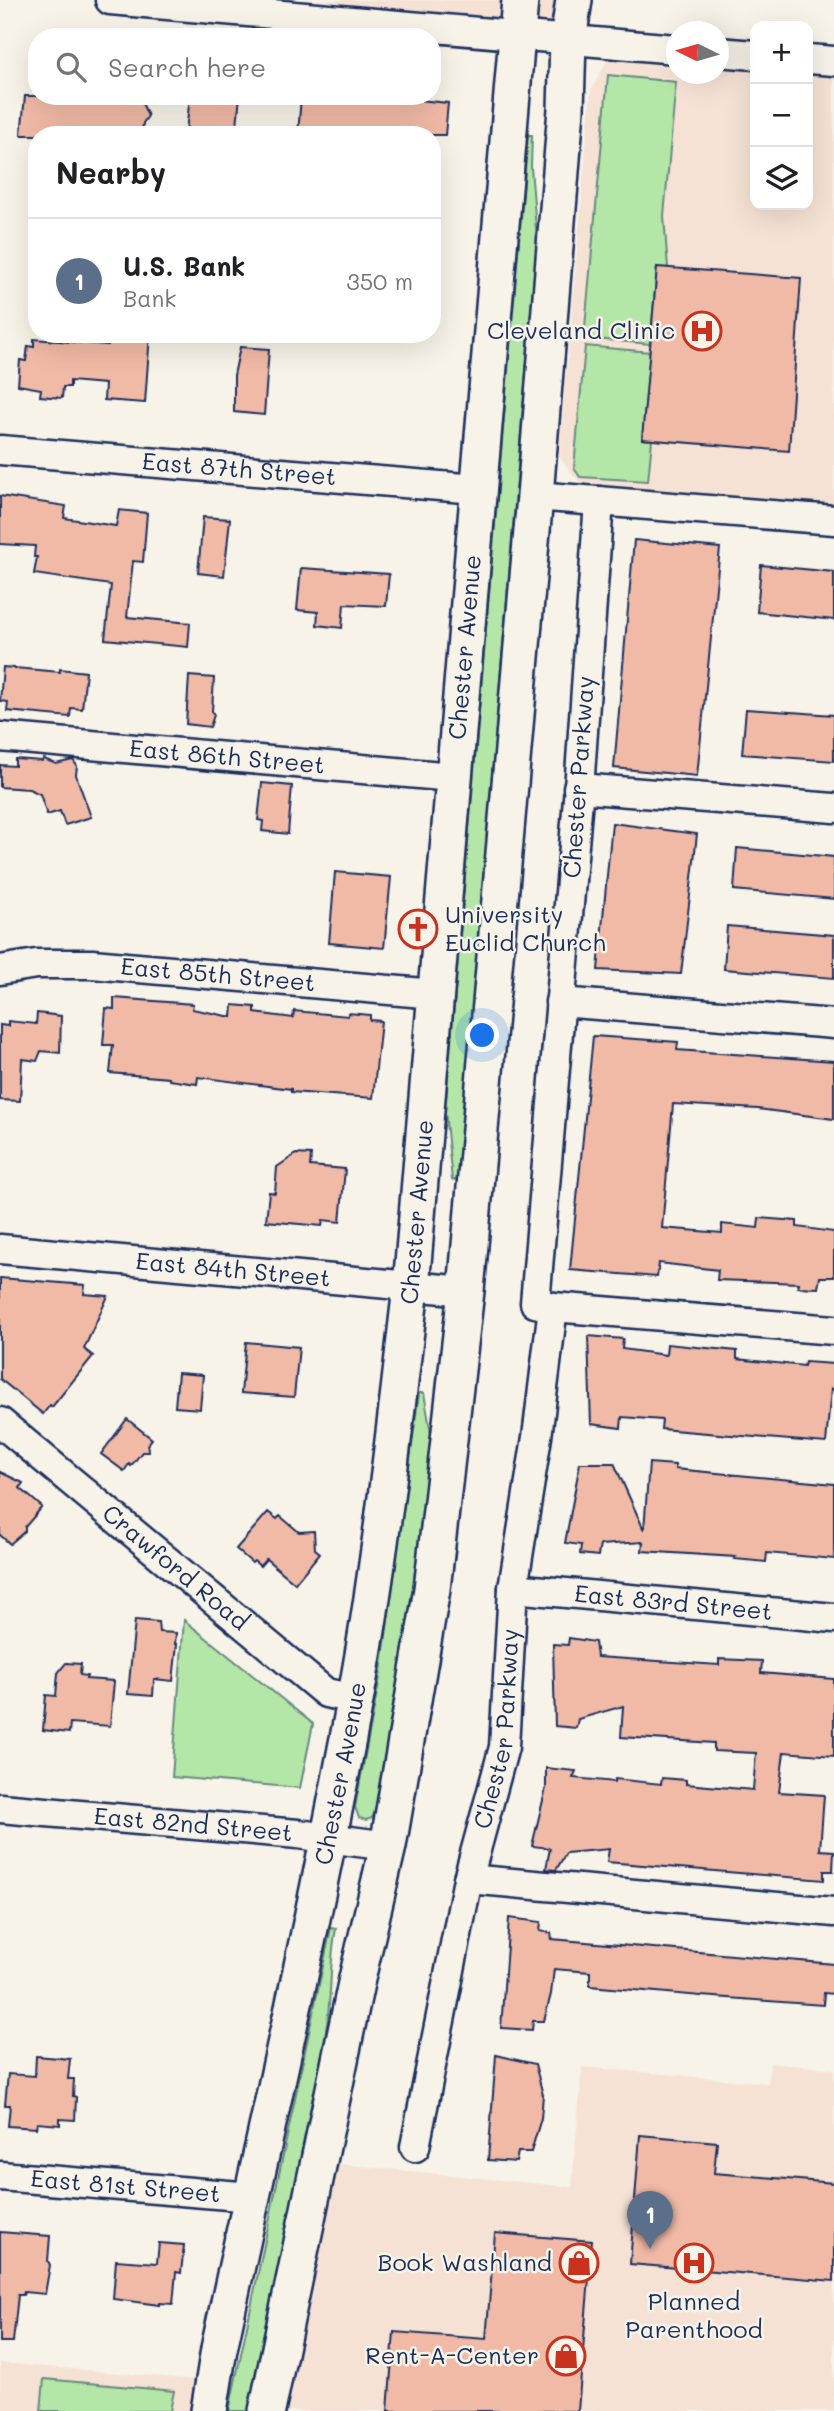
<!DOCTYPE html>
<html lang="en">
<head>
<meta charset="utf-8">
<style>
	body { margin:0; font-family:Mali,sans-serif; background:#f2f2f2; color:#202124 }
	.controls { position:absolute; right:21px; top:21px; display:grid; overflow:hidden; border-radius:14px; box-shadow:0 7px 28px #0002 }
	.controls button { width:63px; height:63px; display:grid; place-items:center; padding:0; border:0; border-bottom:2px solid #e0e0e0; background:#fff; color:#202124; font:35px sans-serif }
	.compass { position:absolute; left:666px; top:21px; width:63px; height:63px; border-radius:50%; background:#fff; box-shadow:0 7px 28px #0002; rotate:275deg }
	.you { position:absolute; left:483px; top:1036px; width:24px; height:24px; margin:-18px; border:5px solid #fff; border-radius:50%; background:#1a73e8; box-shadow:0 0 0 10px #1a73e833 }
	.badge { display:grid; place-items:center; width:46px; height:46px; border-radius:50%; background:#c8321e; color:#fff; font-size:23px; font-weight:700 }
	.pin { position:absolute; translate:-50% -58px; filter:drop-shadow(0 2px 4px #0008) }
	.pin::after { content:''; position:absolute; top:37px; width:24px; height:21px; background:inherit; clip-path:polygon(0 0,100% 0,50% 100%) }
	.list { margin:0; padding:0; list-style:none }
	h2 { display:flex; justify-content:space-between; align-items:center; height:91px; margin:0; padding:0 28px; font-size:30px }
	h2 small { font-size:23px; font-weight:400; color:#757577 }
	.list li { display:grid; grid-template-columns:46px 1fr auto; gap:21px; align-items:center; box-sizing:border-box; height:126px; padding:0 28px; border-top:2px solid #e0e0e0 }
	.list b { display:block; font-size:26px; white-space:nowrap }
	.list p { margin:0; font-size:23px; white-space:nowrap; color:#757577 }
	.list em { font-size:23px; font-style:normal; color:#757577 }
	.icon { flex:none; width:38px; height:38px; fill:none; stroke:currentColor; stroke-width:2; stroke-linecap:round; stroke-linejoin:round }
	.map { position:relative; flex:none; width:834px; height:2411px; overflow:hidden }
	.search { position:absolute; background:#fff; box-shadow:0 7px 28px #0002; left:28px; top:28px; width:413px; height:77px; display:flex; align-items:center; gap:18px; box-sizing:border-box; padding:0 24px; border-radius:28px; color:#757577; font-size:26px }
	.panel { position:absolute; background:#fff; box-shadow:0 7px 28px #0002; left:28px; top:126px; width:413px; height:217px; border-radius:28px }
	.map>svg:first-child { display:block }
	.built { fill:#f5e2d4 }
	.green { fill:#b4e6a7; stroke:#688a82; stroke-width:2 }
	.building { fill:#f1baa6; stroke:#1b2f5e; stroke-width:2 }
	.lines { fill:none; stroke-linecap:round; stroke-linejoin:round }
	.minor-casing { stroke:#1b2f5e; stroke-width:33 }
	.major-casing { stroke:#1b2f5e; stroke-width:40 }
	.minor { stroke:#f7f3e8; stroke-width:28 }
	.major { stroke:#f7f3e8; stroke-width:35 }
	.labels { text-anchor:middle; stroke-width:5; stroke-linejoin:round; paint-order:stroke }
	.poi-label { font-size:24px; fill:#1b2f5e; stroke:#f7f3e8; text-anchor:end }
	.street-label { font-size:24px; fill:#1b2f5e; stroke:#f7f3e8 }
</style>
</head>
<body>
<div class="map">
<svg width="834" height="2411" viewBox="0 0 834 2411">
	<rect width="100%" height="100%" fill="#f7f3e8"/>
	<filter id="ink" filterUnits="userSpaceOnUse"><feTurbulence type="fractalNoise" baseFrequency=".0143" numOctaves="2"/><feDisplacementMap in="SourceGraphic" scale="14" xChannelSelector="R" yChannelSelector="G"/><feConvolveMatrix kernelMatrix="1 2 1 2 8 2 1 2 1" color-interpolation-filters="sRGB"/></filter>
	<g filter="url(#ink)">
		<g class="built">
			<path d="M114 0H574L568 40Z"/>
			<path d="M608 59 676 64V74H718L719 68 755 70V205H808V74L834 76V504L580 483 559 457 591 90Z"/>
			<path d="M770 2063 834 2069V2411H0V2363L271 2386 318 2162 572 2187 582 2067 768 2083Z"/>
		</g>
		<g class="green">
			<path d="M608 75 676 82 664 216 668 268 657 267 650 344 584 338Z"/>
			<path d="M528 135H532L531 167 537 241 458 1180H452L445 1112Z"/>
			<path d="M585 346 650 352 642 439 652 440 648 481 580 477 574 468Z"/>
			<path d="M419 1393H424L432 1440 426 1495 407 1627 375 1812 372 1818 366 1820 359 1818 355 1807 381 1672Z"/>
			<path d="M184 1620 313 1724 300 1788 172 1777Z"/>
			<path d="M331 1928 336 1929C329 1962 332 1996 326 2030 305 2158 271 2283 249 2411H229Z"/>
			<path d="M44 2379 174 2391 170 2411H41Z"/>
		</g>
		<g class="building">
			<path d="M25 96H143L142 103 148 116 143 123 142 135H21Z"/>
			<path d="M190 96H240L236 135H189V132H186Z"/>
			<path d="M301 96H379L448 103 445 135H298Z"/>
			<path d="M657 267 801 278 789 451 642 439Z"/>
			<path d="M109 334H150L145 403 104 400 105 384 70 381V387H63L62 398 40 396 41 389 18 385 20 360 26 361 28 346 34 347V339L108 345Z"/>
			<path d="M240 347 269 349 264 415 234 412V375Z"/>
			<path d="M0 496 66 506 64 518 116 526 119 510 147 513 143 562 133 561 127 617 190 623 188 647 105 639 111 585 34 574 37 557H34L35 546 0 544Z"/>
			<path d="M203 517 230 519 224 576 198 573Z"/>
			<path d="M634 540 720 548 697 776 614 768Z"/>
			<path d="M761 565 834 572V620L757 612Z"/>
			<path d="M301 568 389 574 386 606 344 604 342 628 317 625 318 612 297 610Z"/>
			<path d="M3 667 60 672V669L86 672 82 709 71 708 70 717 7 711 8 702 0 701Z"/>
			<path d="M189 676 214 678 212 711 214 715 210 727 186 724Z"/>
			<path d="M746 709 834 715V761L742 754Z"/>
			<path d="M15 759 42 761 44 759 56 764 73 760 77 766 76 775 91 817 65 825 60 811 47 815 40 794 29 789 0 787V765L15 766Z"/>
			<path d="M262 783 292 786 288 834 262 831 263 821 258 820Z"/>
			<path d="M612 823 697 834 681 974 598 970Z"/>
			<path d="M737 848 834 857V899L734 890Z"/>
			<path d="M335 872 391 877 384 948 329 943Z"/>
			<path d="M727 926 834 935V978L724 969Z"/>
			<path d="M114 998 193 1004 192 1009 232 1017 233 1005 255 1007V1013L293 1018 294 1011 348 1016V1013L370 1015V1020L381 1021 373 1098 291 1092V1089L198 1077 197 1084 169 1080V1078L110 1073 113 1045H103L106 1008 114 1009Z"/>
			<path d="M37 1013 61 1016 60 1053 41 1051 37 1061 22 1059 20 1101 0 1100V1025L8 1026V1021L36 1024Z"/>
			<path d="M593 1036 678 1042 677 1050 834 1061V1119L758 1109 673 1104 662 1228 722 1233V1224L758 1228 759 1218 797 1221V1227L834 1232V1277H820L818 1288 798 1287 799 1283 717 1280 718 1270 659 1263 657 1277 570 1270Z"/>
			<path d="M296 1154 311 1155 310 1166 345 1169 340 1222 323 1220 322 1226 266 1221 269 1192 275 1193 277 1167Z"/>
			<path d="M0 1278 85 1285 84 1294 108 1296 84 1349 93 1356 52 1407 50 1405 43 1414 0 1379Z"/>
			<path d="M588 1336 623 1339 622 1349 666 1355 667 1344 737 1351V1359L804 1366 805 1362 834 1364V1389H831L826 1443 661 1429 662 1420 622 1417 621 1428 591 1424Z"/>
			<path d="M246 1342 299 1347 294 1397 241 1393Z"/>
			<path d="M178 1373 203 1375 200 1409 175 1407Z"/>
			<path d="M127 1419 152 1439 147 1445 149 1452H142L131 1466 129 1464 124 1471 101 1454Z"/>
			<path d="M580 1463H614L644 1530 649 1463 675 1465V1469L834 1484V1559L767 1553 766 1562 734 1559 735 1557 642 1551 643 1542 600 1545 598 1556 580 1554 581 1545 565 1543Z"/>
			<path d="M0 1472 23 1483 20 1488 42 1507 25 1527V1531L10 1544 0 1535Z"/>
			<path d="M268 1512 277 1519 280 1516 299 1532 314 1531 315 1549 320 1553 295 1583 266 1559 260 1566 254 1561 252 1563 236 1549Z"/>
			<path d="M135 1620 158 1622 159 1632 176 1633 175 1644H177L173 1681 154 1679 153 1696 128 1694Z"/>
			<path d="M569 1638 595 1642 597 1657 719 1665V1659L762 1661 761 1673 834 1679V1756L784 1752 779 1792 824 1795 820 1850 834 1851 833 1871H824V1880L607 1862 609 1849 566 1853 556 1870 546 1869 550 1848 532 1846 546 1788V1768L576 1771 573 1778 615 1782V1779L661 1784 662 1778 686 1780V1784L753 1790 756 1753 714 1751V1743L621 1737 623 1706 578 1719 576 1728 555 1726 553 1644 568 1645Z"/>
			<path d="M66 1663 81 1664 80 1675 87 1676 86 1679 114 1681 110 1726 70 1723 69 1733 43 1730 46 1695 56 1696 58 1673Z"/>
			<path d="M509 1918 541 1922 540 1931 551 1933 552 1939 834 1964V1994L824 1993 823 2005 701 1996 590 1986V1972L554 1969 551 1994 544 2021H533L532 2030 501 2028Z"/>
			<path d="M496 2055 535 2064 543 2095 541 2118 531 2152H518L516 2162 488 2160Z"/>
			<path d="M36 2056 70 2059 68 2079H74L73 2096 76 2097 75 2120 60 2119V2125L37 2123 36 2128 8 2126 10 2105H5L8 2074 35 2076Z"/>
			<path d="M640 2135 717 2142 714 2173 834 2183V2281L630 2264Z"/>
			<path d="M0 2232 50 2236 48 2261 50 2265 45 2294 24 2292 23 2295H18L13 2342H0Z"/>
			<path d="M495 2233 592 2241 578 2411H388L394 2332 486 2339Z"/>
			<path d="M159 2243 184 2245 181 2273 176 2272 173 2304 160 2303V2305L113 2299 116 2260 157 2263Z"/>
		</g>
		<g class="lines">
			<defs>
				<g id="minor">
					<path d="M110 0 676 49"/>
					<path d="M718 52 755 55"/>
					<path d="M808 59 834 61"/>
					<path id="s1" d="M0 450 477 489"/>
					<path d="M535 496 834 520"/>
					<path d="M599 501 580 775 535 1303 553 1307 834 1330"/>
					<path id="s2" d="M0 737 453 777"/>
					<path d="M578 788 834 808"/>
					<path id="s3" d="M0 970 36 964H92L435 994"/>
					<path d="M560 1002 834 1024"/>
					<path id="s4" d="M0 1249 466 1291"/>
					<path id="s5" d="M0 1422 326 1693 355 1699"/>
					<path id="s6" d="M513 1588 834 1618"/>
					<path id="s7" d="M0 1808 298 1834 388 1846"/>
					<path d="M468 1879 834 1912"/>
					<path id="s8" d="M415 2147 468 1879 504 1747 513 1588 537 1437 553 1307"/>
					<path id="s9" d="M0 2176 252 2197"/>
				</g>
				<g id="major">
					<path id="s10" d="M209 2411 219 2349C265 2134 315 1918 355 1701 380 1564 395 1425 411 1287L520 0"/>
					<path d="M267 2411 356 1983 388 1846 432 1589 466 1291 535 496 566 109 568 40 574 0"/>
				</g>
			</defs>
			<use href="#minor" class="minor-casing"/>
			<use href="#major" class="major-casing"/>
			<use href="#minor" class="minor"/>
			<use href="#major" class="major"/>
		</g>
	</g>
	<defs>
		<symbol id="hospital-ring" viewBox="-11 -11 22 22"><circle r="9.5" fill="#f7f3e8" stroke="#c8321e" stroke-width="1.5"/><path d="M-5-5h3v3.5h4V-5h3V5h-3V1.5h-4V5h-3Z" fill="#c8321e"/></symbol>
		<symbol id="church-ring" viewBox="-11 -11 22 22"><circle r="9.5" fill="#f7f3e8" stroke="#c8321e" stroke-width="1.5"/><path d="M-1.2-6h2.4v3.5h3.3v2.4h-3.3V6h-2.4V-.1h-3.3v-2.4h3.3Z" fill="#c8321e"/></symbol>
		<symbol id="shop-ring" viewBox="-11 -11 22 22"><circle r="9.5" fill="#f7f3e8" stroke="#c8321e" stroke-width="1.5"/><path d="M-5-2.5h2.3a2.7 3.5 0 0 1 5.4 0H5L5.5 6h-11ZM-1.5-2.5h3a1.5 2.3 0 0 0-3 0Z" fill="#c8321e"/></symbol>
	</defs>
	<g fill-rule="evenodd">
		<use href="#hospital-ring" x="680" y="309" width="44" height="44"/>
		<use href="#church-ring" x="396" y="907" width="44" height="44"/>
		<use href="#shop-ring" x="557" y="2241" width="44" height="44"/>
		<use href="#hospital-ring" x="672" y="2241" width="44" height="44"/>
		<use href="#shop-ring" x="544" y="2334" width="44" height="44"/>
	</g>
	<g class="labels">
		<g class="poi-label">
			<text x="675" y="339">Cleveland Clinic</text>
			<text x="445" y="923" text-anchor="start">University<tspan x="445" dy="28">Euclid Church</tspan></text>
			<text x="552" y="2271">Book Washland</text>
			<text x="694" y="2310" text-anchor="middle">Planned<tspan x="694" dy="28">Parenthood</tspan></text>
			<text x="539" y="2364">Rent-A-Center</text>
		</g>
		<g class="street-label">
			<text dy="8" stroke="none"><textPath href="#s1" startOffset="240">East 87th Street</textPath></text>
			<text dy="8" stroke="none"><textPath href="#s10" startOffset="1785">Chester Avenue</textPath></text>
			<text dy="8" stroke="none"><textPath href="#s2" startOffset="228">East 86th Street</textPath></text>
			<text transform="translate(579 777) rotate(-86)" y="8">Chester Parkway</text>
			<text dy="8" stroke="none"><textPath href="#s3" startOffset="219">East 85th Street</textPath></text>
			<text dy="8" stroke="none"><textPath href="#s10" startOffset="1218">Chester Avenue</textPath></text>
			<text dy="8" stroke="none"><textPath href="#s4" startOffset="234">East 84th Street</textPath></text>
			<text dy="8" stroke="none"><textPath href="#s5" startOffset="228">Crawford Road</textPath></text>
			<text dy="8" stroke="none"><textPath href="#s6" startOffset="161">East 83rd Street</textPath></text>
			<text dy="8" stroke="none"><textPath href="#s8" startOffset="427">Chester Parkway</textPath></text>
			<text dy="8" stroke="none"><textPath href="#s10" startOffset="651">Chester Avenue</textPath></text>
			<text dy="8" stroke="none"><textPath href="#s7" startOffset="194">East 82nd Street</textPath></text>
			<text dy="8" stroke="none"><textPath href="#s9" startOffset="126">East 81st Street</textPath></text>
		</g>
	</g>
</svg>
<div class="controls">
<button>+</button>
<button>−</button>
<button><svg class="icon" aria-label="layers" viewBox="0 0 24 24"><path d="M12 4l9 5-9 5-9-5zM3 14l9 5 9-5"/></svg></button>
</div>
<svg class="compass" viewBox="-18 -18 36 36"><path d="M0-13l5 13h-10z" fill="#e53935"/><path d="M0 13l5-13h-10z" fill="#757577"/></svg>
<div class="you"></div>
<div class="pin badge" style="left:650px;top:2249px;background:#5c6f8a">1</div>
<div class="search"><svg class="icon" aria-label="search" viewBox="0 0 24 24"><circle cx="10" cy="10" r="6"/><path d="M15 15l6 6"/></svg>Search here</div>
<section class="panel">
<h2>Nearby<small></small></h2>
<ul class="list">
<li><span class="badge" style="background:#5c6f8a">1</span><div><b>U.S. Bank</b><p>Bank</p></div><em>350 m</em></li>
</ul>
</section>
</div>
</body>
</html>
